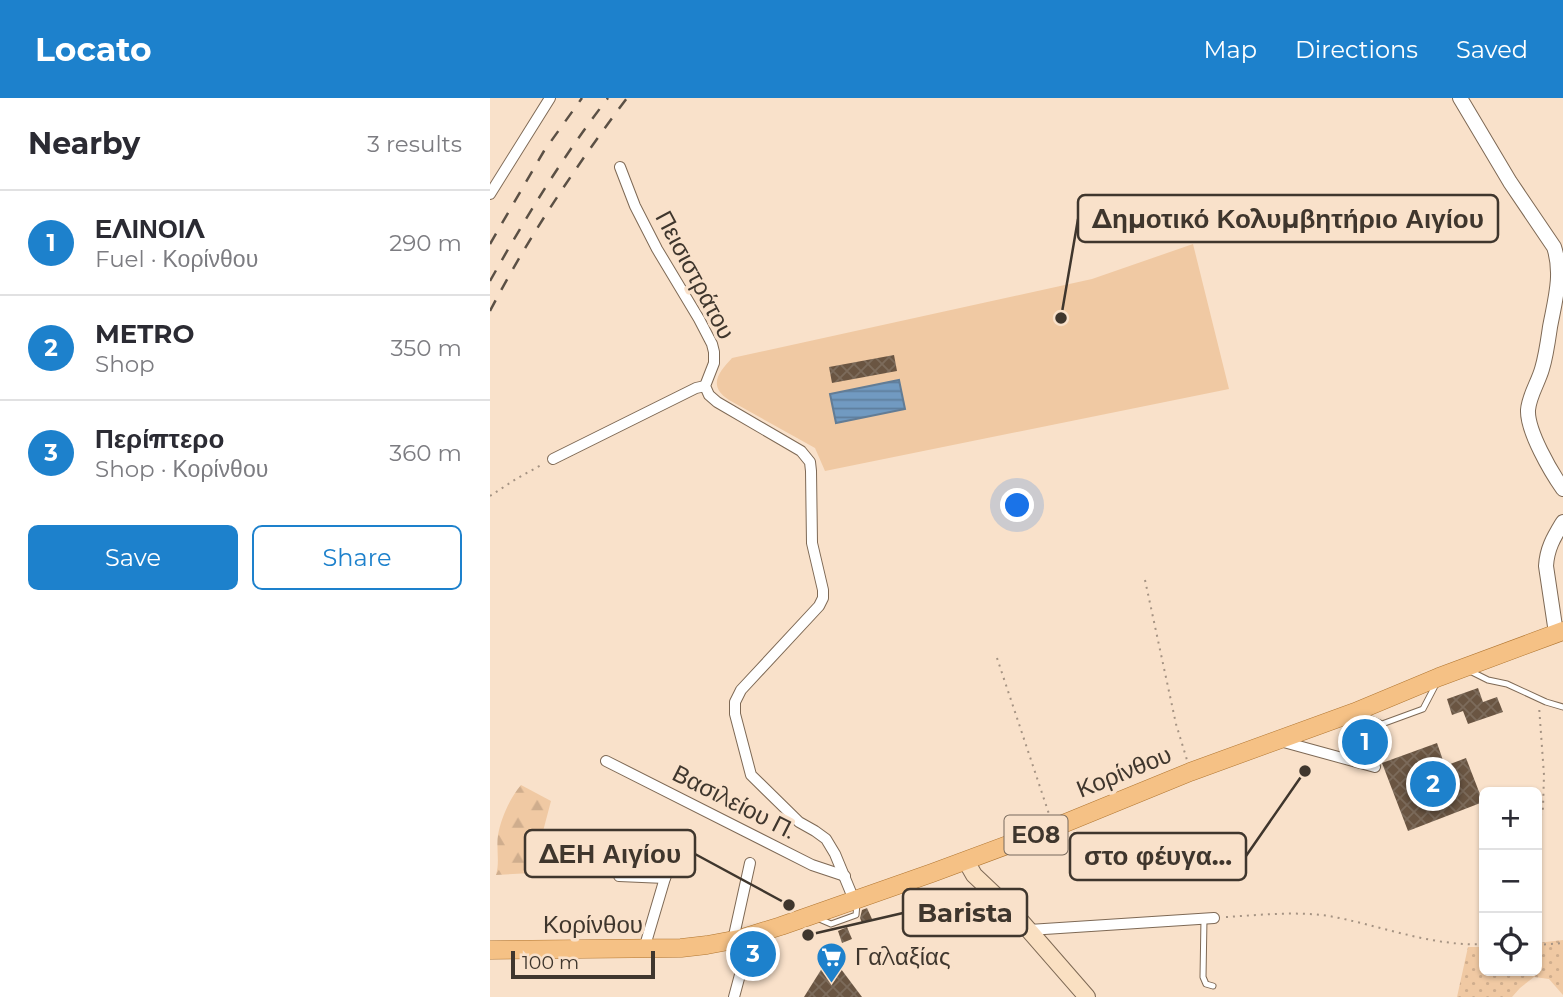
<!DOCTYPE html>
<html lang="en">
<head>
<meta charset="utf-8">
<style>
	body { margin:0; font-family:Montserrat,sans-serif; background:#f7f7f7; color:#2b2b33 }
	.controls { position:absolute; right:21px; bottom:21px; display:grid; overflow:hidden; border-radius:10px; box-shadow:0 2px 5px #0004 }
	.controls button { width:63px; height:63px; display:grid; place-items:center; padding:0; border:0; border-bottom:2px solid #e1e1e2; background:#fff; color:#2b2b33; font:35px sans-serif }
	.scale { position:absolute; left:21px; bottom:18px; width:144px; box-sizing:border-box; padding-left:7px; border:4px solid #3f362d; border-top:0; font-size:19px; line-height:24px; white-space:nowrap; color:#3f362d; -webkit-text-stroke:5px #f9e1ca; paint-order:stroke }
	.you { position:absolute; left:528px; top:408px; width:24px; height:24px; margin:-18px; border:5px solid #fff; border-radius:50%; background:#1a73e8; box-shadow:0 0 0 10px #1a73e833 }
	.badge { display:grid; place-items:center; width:46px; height:46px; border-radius:50%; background:#1d81cc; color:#fff; font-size:23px; font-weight:700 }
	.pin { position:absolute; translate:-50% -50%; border:4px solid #fff; box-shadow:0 2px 7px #0006 }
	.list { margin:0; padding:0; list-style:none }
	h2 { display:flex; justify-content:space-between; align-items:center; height:91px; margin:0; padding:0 28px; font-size:30px }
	h2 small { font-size:23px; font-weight:400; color:#7c7c81 }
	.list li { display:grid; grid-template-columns:46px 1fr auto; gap:21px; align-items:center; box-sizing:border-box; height:105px; padding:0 28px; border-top:2px solid #e1e1e2 }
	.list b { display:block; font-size:26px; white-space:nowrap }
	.list p { margin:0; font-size:23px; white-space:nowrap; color:#7c7c81 }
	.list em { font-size:23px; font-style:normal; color:#7c7c81 }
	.actions { display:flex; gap:14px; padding:21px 28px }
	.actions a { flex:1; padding:16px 0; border:2px solid #1d81cc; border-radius:10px; text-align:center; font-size:24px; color:#1d81cc }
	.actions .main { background:#1d81cc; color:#fff }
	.icon { flex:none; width:38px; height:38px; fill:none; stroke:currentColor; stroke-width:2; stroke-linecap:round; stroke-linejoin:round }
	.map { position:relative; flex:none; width:1073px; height:899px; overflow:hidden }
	header { display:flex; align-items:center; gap:42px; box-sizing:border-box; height:98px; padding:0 35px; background:#1d81cc; color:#fff }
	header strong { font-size:33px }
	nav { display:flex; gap:38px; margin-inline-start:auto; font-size:24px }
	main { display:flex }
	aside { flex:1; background:#fff }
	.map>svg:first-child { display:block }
	.grass { fill:url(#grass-dots) }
	.forest { fill:url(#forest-firs) }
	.pitch { fill:#f0c9a3 }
	.water { fill:url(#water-rules); stroke:#627c95; stroke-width:2 }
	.building { fill:url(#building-cross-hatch) }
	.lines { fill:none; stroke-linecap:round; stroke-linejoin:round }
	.service-casing { stroke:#7e6955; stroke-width:7 }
	.minor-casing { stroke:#7e6955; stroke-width:12 }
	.tertiary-casing { stroke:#7e6955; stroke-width:16 }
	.secondary-casing { stroke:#7e6955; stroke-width:18 }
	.primary-casing { stroke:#b17631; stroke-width:19 }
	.path { stroke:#a59383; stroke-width:2; stroke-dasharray:2 5; stroke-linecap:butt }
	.service { stroke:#fff; stroke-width:5 }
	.minor { stroke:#fff; stroke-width:10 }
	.tertiary { stroke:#fff; stroke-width:14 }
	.secondary { stroke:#fae0c2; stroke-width:16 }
	.primary { stroke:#f5c185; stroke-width:18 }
	.rail { stroke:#5b5045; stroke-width:2.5; stroke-dasharray:12 12; stroke-linecap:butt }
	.labels { text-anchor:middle; stroke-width:7; stroke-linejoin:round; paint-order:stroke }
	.shield { fill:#f9e1ca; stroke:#77695c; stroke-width:2 }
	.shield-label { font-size:23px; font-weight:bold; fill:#3f362d }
	.street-label { font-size:24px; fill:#3f362d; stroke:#f9e1ca }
	.poi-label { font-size:24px; fill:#3f362d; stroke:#f9e1ca; text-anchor:start }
	.leader { fill:none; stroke:#3f362d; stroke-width:2.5 }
	.callout-dot { fill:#3f362d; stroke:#f9e1ca; stroke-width:2.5 }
	.callout { fill:#f9e1ca; stroke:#3f362d; stroke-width:2.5 }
	.callout-label { font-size:26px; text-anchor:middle; font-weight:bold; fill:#3f362d }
</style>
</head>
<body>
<header>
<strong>Locato</strong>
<nav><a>Map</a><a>Directions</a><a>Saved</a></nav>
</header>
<main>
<aside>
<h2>Nearby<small>3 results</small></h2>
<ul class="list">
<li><span class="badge">1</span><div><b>ΕΛΙΝΟΙΛ</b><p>Fuel · Κορίνθου</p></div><em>290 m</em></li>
<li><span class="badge">2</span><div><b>METRO</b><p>Shop</p></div><em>350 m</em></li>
<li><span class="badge">3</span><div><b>Περίπτερο</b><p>Shop · Κορίνθου</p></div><em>360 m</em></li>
</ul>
<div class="actions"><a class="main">Save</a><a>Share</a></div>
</aside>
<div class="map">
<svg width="1073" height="899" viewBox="0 0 1073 899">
	<defs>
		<pattern id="grass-dots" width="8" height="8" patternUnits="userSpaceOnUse" patternTransform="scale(1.75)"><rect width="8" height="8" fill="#f0c9a3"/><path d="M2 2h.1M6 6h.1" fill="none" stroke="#cfad8d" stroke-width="1.8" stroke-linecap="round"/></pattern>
		<pattern id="forest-firs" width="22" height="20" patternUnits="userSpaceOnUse" patternTransform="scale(1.75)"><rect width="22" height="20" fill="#f0c9a3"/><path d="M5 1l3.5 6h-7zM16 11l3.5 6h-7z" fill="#cfad8d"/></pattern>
		<pattern id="water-rules" width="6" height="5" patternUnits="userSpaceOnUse" patternTransform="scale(1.75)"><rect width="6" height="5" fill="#719ac1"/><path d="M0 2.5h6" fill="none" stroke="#5e7e9d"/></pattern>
		<pattern id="building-cross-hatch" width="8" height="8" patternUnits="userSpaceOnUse" patternTransform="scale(1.75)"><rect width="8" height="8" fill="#6a5542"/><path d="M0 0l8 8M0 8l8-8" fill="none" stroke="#7c6b5b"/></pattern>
	</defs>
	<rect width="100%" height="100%" fill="#f9e1ca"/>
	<path class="grass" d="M1073 842V897L1059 881 1044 879 1030 890 1022 899H967L978 849H994V873H1047V845Z"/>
	<path class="forest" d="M31 687 61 703 42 775 6 777C10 764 6 750 8 737 11 720 20 700 31 687Z"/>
	<path class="pitch" d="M703 146 739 291 335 373 325 350 239 302C217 288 229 274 242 260L602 181Z"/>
	<path class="water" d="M409 282 415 311 346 325 340 296Z"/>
	<g class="building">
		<path d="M404 257 407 273 342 285 339 269Z"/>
		<path d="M988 590 993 604 1007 599 1013 614 978 626 973 613 962 617 957 601Z"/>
		<path d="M880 634 885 647 873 652 868 639Z"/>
		<path d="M947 645 955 668 976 660 993 704 918 733 892 665Z"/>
		<path d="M377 810 382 821 372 825 370 820 372 812Z"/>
		<path d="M357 829 362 841 352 845 348 833Z"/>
		<path d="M334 867 344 873 348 867 372 899H314Z"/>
	</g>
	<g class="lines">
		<defs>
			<g id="service">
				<path d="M980 573 998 582 1017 586 1056 604 1073 609"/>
				<path d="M872 617 892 626 933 611 945 588"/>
				<path d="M327 820 341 826 366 817 367 805"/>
				<path d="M714 821 713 879 716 886 723 888"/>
			</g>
			<g id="minor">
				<path d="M130 69 145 108 167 151 209 221 222 246 224 254V265L215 288 219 297 227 304 311 353 320 364 321 373 322 445 333 492V500L329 508 251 592 245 604V616L261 677 309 724 325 733 336 741 345 756 364 802"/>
				<path d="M0 96 60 0"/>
				<path d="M63 361 206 290 215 288"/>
				<path d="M790 643 885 669"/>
				<path d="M116 663 322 767 355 778"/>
				<path d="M129 778 175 780 154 851"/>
				<path d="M175 780 190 749"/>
				<path d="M539 832 724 820"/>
				<path d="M243 842 260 765"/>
				<path d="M244 899 251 873 245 842"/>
			</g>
			<g id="tertiary">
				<path d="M970 0 1020 84 1064 149C1073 176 1065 202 1060 229 1058 243 1056 258 1052 271 1048 285 1039 298 1038 312 1037 333 1061 374 1073 391"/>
				<path d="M1066 535 1056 468C1057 450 1064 439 1073 424"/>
			</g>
			<path id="secondary" d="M476 763 484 777 523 814 597 899"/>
			<path id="primary" d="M0 852 191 850 217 847 249 841 291 828 442 775 563 730 700 674 865 614 949 579 1073 533"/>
		</defs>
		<use href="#service" class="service-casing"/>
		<use href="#minor" class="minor-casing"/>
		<use href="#tertiary" class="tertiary-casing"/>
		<use href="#secondary" class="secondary-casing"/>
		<use href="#primary" class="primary-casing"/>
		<g class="path">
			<path d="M0 398 26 381 53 366"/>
			<path d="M655 482 686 626 697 662"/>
			<path d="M507 560 559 716"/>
			<path d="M1047 732 1053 710 1054 677 1049 608"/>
			<path d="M736 819C770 817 805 813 839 818 889 827 943 849 994 846"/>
			<path d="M1047 847 1073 845"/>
		</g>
		<use href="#service" class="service"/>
		<use href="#minor" class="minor"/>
		<use href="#tertiary" class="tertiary"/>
		<use href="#secondary" class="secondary"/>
		<use href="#primary" class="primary"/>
		<g class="rail">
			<path d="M0 146 54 53 92 0"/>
			<path d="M0 183C36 119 73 58 118 0"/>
			<path d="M0 213C39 138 86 68 137 0"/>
		</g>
	</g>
	<defs>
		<symbol id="supermarket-pin" viewBox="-11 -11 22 30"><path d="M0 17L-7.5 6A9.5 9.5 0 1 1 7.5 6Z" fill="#1d81cc" stroke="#f9e1ca"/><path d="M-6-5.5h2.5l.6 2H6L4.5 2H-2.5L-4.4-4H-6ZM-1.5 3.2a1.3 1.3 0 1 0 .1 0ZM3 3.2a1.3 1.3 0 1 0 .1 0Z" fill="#fff"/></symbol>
	</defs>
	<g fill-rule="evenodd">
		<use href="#supermarket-pin" x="324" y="842" width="35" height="47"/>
	</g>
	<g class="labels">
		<rect class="shield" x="514.5" y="717.5" width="63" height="39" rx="5"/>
		<g class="shield-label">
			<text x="546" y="745">ΕΟ8</text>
		</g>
		<g class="street-label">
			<text transform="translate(205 177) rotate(62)" y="8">Πεισιστράτου</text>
			<text transform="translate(634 674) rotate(-22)" y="8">Κορίνθου</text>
			<text transform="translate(244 704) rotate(27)" y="8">Βασιλείου Π.</text>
			<text x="103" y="835">Κορίνθου</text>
		</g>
		<g class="poi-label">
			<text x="365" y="867">Γαλαξίας</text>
		</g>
	</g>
	<path class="leader" d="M571 220L588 121M299 807L205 756M815 673L756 758M318 837L413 815"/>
	<g class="callout-dot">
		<circle cx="571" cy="220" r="7"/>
		<circle cx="299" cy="807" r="7"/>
		<circle cx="815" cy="673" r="7"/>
		<circle cx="318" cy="837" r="7"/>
	</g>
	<g class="callout">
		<rect x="588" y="97" width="420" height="47" rx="7"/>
		<rect x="35" y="732" width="170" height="47" rx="7"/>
		<rect x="580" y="735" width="176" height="47" rx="7"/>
		<rect x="413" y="791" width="124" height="47" rx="7"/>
	</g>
	<g class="callout-label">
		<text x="798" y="130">Δημοτικό Κολυμβητήριο Αιγίου</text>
		<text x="120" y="765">ΔΕΗ Αιγίου</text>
		<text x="668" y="767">στο φέυγα...</text>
		<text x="475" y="824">Barista</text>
	</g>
</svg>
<div class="controls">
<button>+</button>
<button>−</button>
<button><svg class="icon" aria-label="locate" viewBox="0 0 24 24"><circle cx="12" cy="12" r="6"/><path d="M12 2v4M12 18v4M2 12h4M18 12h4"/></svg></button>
</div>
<div class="scale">100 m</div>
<div class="you"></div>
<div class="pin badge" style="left:875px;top:644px">1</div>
<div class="pin badge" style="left:943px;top:686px">2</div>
<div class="pin badge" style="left:263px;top:856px">3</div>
</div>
</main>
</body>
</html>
